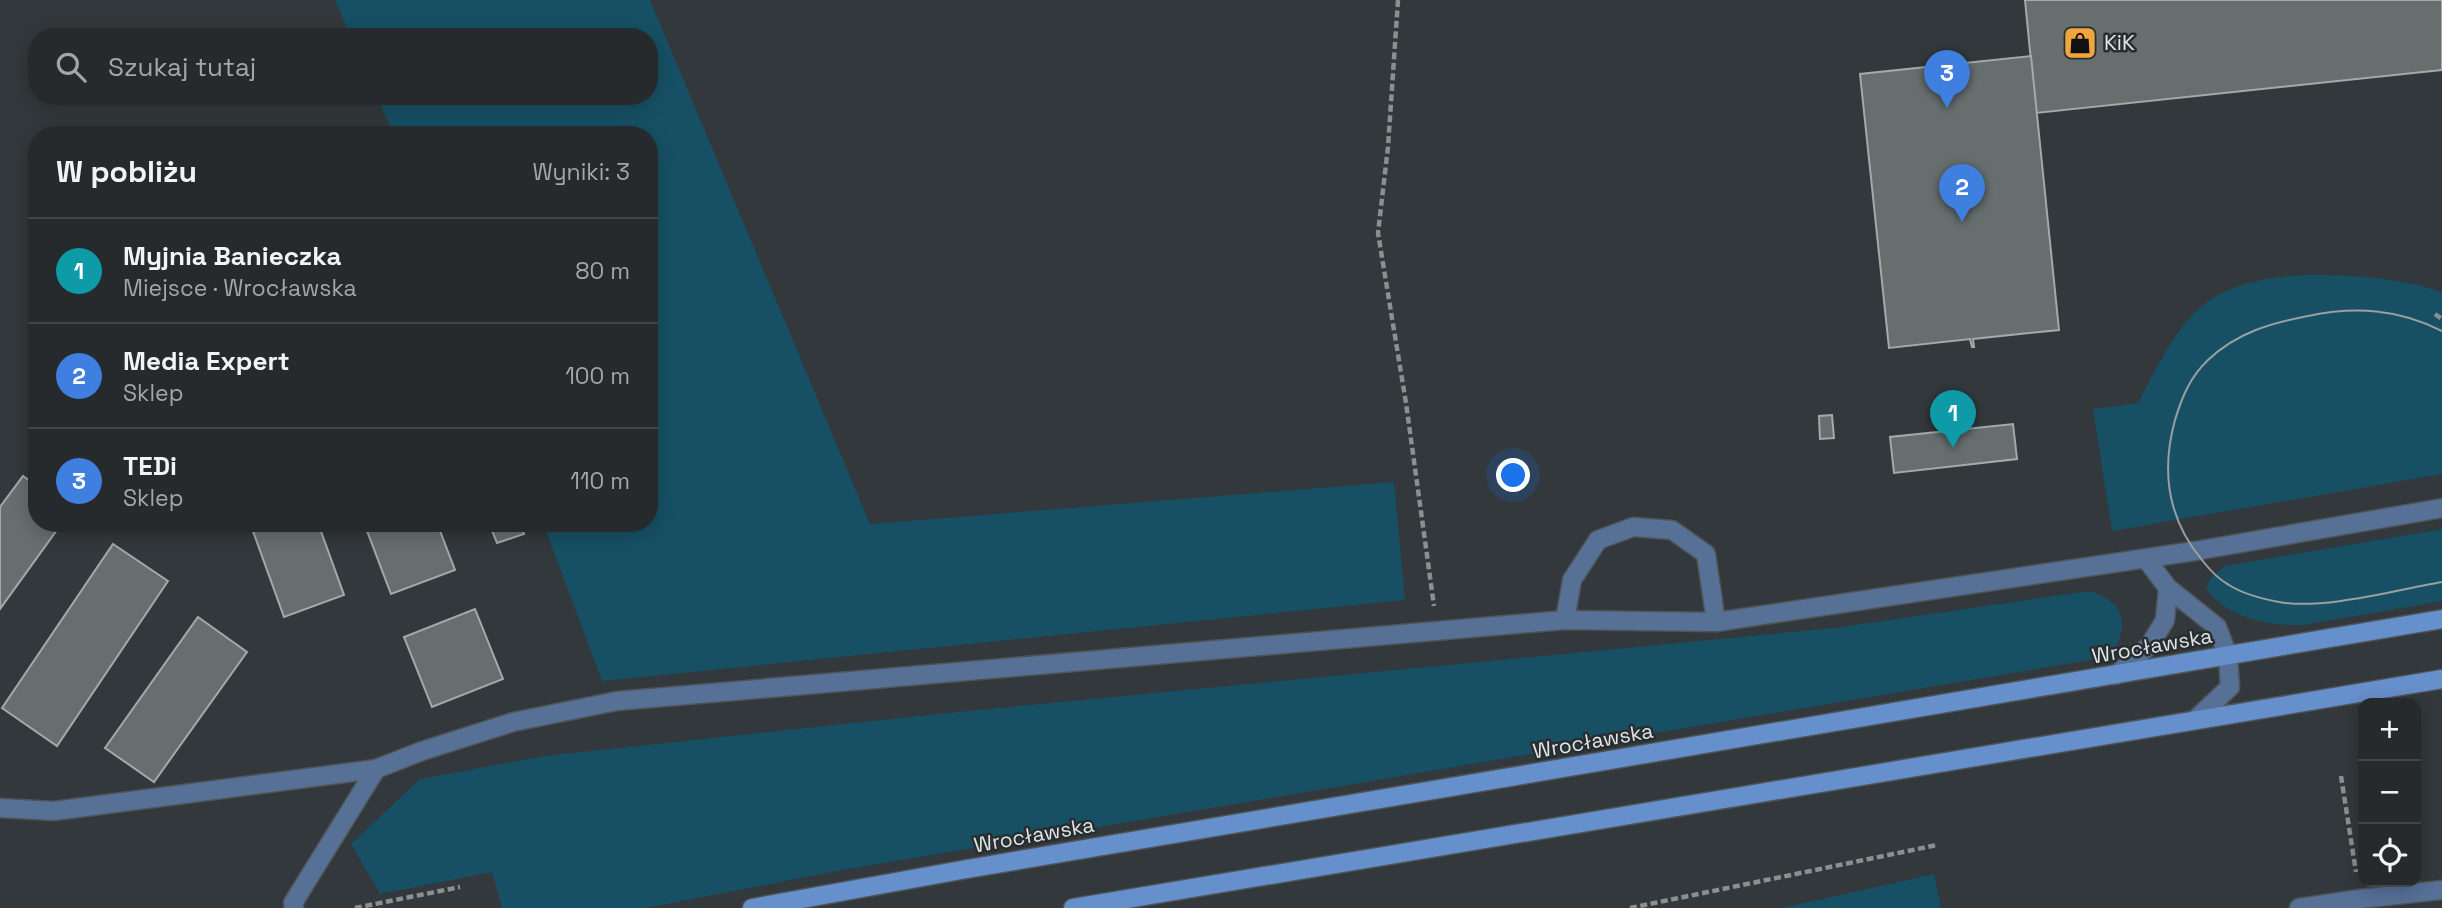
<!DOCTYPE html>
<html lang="pl">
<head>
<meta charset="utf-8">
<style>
	body { margin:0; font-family:"Space Grotesk",sans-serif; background:#323638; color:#f1f3f6 }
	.controls { position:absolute; right:21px; bottom:21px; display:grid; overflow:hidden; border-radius:14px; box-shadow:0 4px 18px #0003 }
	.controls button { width:63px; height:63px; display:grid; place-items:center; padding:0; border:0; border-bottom:2px solid #424648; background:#262a2c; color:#f1f3f6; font:35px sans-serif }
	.you { position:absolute; left:1514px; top:476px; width:24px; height:24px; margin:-18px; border:5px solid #fff; border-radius:50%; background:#1a73e8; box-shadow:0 0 0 10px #1a73e833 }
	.badge { display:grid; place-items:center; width:46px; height:46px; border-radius:50%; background:#8c9099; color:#fff; font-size:23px; font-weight:700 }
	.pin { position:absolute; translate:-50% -58px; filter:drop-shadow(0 2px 4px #0008) }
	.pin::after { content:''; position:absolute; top:37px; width:24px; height:21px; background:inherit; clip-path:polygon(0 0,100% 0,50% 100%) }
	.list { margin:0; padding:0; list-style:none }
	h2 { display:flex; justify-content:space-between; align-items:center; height:91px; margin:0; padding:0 28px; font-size:30px }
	h2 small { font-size:23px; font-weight:400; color:#a4a7a9 }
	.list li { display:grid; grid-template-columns:46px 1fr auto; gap:21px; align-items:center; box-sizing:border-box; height:105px; padding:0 28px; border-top:2px solid #424648 }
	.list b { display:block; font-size:26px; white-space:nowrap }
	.list p { margin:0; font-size:23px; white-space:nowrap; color:#a4a7a9 }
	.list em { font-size:23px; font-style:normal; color:#a4a7a9 }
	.icon { flex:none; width:38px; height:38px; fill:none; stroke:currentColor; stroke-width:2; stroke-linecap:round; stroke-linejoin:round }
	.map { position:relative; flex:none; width:2442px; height:908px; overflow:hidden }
	.search { position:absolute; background:#262a2c; box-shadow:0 4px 18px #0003; left:28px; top:28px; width:630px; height:77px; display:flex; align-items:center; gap:18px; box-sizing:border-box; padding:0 24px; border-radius:28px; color:#a4a7a9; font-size:26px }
	.panel { position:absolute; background:#262a2c; box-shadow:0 4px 18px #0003; left:28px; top:126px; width:630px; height:406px; border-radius:28px }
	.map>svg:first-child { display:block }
	.green { fill:#175064 }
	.building { fill:#666e6e; stroke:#a2aaaa; stroke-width:2 }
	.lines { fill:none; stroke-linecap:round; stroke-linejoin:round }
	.service-casing { stroke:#4e5457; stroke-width:21 }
	.secondary-casing { stroke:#4e5457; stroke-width:21 }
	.path { stroke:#8a8f91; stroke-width:4.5; stroke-dasharray:7 3.5; stroke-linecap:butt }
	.service { stroke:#567096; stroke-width:18 }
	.secondary { stroke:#6690cc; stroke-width:18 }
	.tram { stroke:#9a9fa2; stroke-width:2 }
	.labels { text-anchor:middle; stroke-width:5; stroke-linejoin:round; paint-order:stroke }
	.poi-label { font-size:21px; fill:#e1e5e7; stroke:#282e30; text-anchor:start }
	.street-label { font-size:21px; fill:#e1e5e7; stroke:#282e30 }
</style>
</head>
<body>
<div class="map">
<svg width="2442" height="908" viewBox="0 0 2442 908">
	<rect width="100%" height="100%" fill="#32383b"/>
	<g class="green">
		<path d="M335 0H650L870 524 1394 482 1405 600 602 681 543 523H649V135H394L377 96H649V37H351Z"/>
		<path d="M2304 275C2351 275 2397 277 2442 292V474L2112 531 2093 409 2138 403C2184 316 2199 282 2304 275Z"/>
		<path d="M2442 529V601L2302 625C2267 626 2228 618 2206 589L2210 579 2225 566Z"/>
		<path d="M2089 591C2120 600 2130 618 2116 648L2095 659 837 871 646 908H502L492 872 380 894 351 844 420 779 544 756 957 712 1834 628Z"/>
		<path d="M1934 874 1941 908H1782Z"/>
	</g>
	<g class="building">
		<path d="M2025 0H2442V70L2036 113Z"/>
		<path d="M2031 56 2059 330 1973 339 1974 347H1972L1970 339 1889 348 1860 74Z"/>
		<path d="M1832 415 1834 438 1820 439 1819 416Z"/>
		<path d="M2013 424 2017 459 1894 473 1890 437Z"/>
		<path d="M23 476 37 486V523H62L0 609V507Z"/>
		<path d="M250 523H318L344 595 284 617Z"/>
		<path d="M364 523H437L455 570 391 594Z"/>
		<path d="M489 523H520L524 534 497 543Z"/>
		<path d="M113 544 168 581 57 746 2 708Z"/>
		<path d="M475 609 503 679 432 707 404 637Z"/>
		<path d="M198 617 247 652 154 782 105 748Z"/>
	</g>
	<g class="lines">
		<defs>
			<g id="service">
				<path d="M2146 559 2168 588 2217 627 2228 656 2230 687 2196 719"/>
				<path d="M1565 620 1572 580 1598 540 1633 527 1672 530 1706 554 1716 622"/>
				<path d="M2116 675 2150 645 2165 620 2168 588"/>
				<path d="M0 808 54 811 376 769 422 751 513 722 617 701 1565 620 1716 622 2195 551 2442 508"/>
				<path d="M294 908 293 903 376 769"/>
				<path d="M2299 908 2360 899 2442 890"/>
			</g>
			<g id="secondary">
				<path d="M752 908 967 869 2442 619"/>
				<path d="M1073 908 2442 679"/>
			</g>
		</defs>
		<use href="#service" class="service-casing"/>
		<use href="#secondary" class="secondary-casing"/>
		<g class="path">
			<path d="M1398 0 1388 147 1378 233 1406 403 1434 606"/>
			<path d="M2435 314 2442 319"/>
			<path d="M2341 776 2356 872"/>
			<path d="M355 908 460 887"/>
			<path d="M1630 908 1937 845"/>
		</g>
		<use href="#service" class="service"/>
		<use href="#secondary" class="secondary"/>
		<path class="tram" d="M2442 331C2398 309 2356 306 2308 316 2271 323 2236 333 2208 360 2190 377 2182 397 2175 420 2161 471 2167 518 2202 560 2209 569 2218 579 2229 585 2243 594 2263 599 2279 602 2325 610 2395 590 2442 582"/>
	</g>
	<defs>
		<symbol id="shop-square" viewBox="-11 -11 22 22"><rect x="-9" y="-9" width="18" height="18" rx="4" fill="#efa73d" stroke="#282e30"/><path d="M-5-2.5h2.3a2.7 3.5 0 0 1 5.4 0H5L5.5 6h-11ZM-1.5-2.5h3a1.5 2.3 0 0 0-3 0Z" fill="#111"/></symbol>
	</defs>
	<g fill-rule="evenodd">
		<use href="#shop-square" x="2061" y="24" width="38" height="38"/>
	</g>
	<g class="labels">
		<g class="poi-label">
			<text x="2104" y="50">KiK</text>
		</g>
		<g class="street-label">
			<text transform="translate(2152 646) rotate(-10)" y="7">Wrocławska</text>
			<text transform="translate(1593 741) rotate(-10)" y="7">Wrocławska</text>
			<text transform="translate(1034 835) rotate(-10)" y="7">Wrocławska</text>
		</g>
	</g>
</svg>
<div class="controls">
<button>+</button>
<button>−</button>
<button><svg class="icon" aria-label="locate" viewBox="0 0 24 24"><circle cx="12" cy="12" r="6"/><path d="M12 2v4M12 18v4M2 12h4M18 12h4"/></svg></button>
</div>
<div class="you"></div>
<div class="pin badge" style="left:1953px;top:448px;background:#0f9aa8">1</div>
<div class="pin badge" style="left:1962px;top:222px;background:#3f7fe0">2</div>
<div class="pin badge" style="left:1947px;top:108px;background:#3f7fe0">3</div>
<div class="search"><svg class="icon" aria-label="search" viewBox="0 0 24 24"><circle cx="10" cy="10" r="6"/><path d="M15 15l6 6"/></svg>Szukaj tutaj</div>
<section class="panel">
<h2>W pobliżu<small>Wyniki: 3</small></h2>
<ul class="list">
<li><span class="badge" style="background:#0f9aa8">1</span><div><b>Myjnia Banieczka</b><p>Miejsce · Wrocławska</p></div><em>80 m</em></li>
<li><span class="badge" style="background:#3f7fe0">2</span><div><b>Media Expert</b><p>Sklep</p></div><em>100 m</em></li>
<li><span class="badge" style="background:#3f7fe0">3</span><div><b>TEDi</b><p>Sklep</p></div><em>110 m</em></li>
</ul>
</section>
</div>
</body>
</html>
